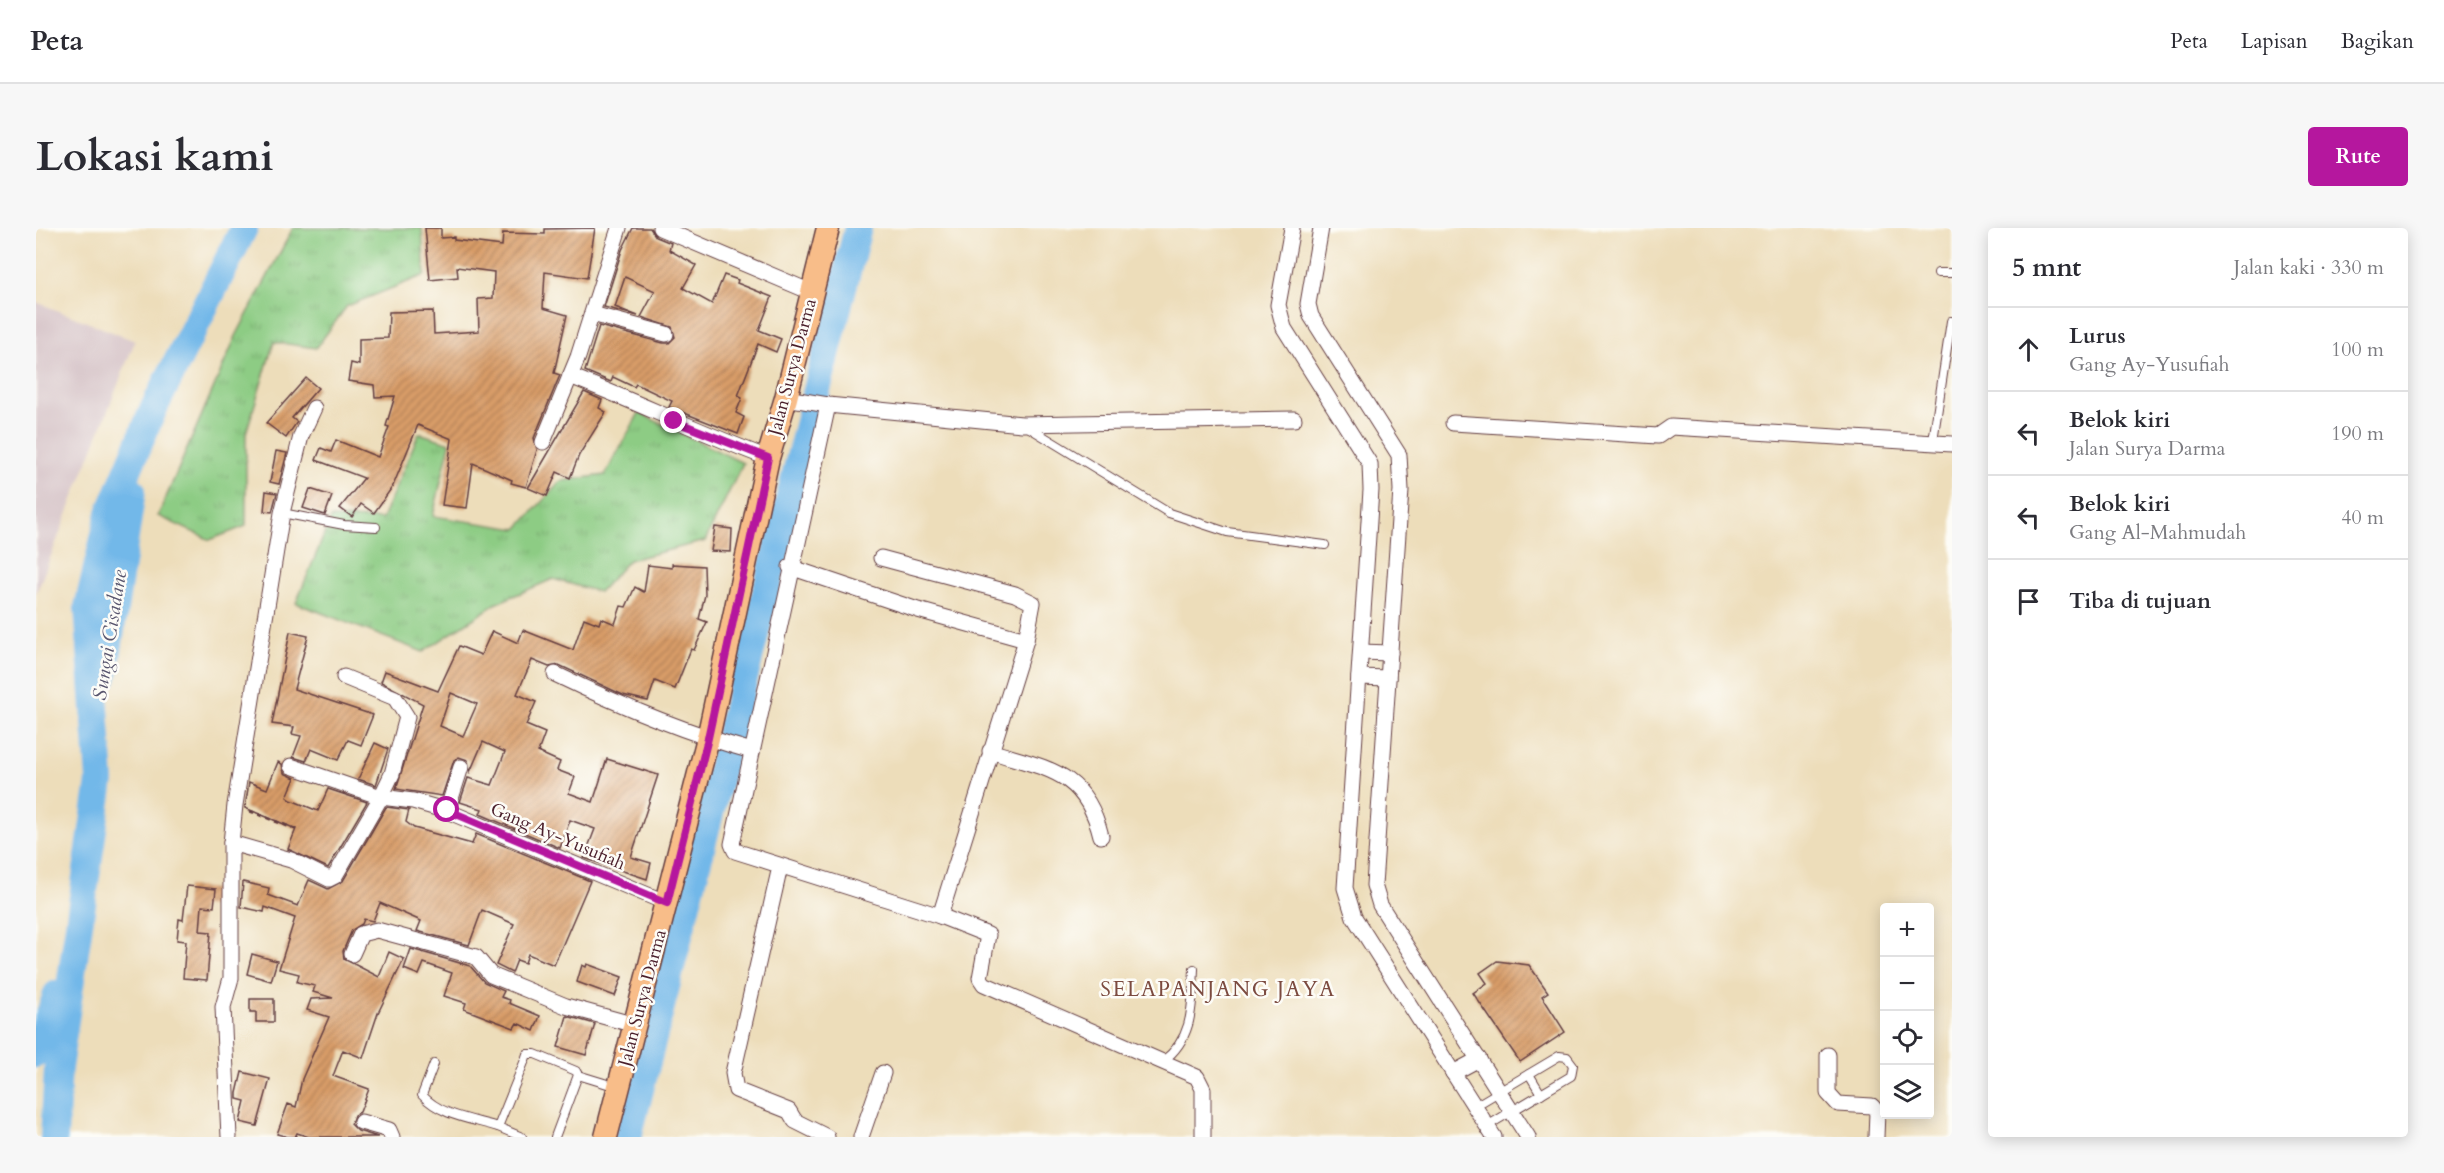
<!DOCTYPE html>
<html lang="id">
<head>
<meta charset="utf-8">
<style>
	body { margin:0; font-family:Cardo,serif; background:#f7f7f7; color:#2b2b33 }
	.controls { position:absolute; right:18px; bottom:18px; display:grid; overflow:hidden; border-radius:6px; box-shadow:0 3px 15px #0003 }
	.controls button { width:54px; height:54px; display:grid; place-items:center; padding:0; border:0; border-bottom:2px solid #e1e1e2; background:#fff; color:#2b2b33; font:30px sans-serif }
	.stop { position:absolute; width:18px; height:18px; margin:-14px; border:4px solid #b5179e; border-radius:50%; background:#fff }
	.stop.end { background:#b5179e; border-color:#fff; box-shadow:0 2px 6px #0008 }
	.list { margin:0; padding:0; list-style:none }
	h2 { display:flex; justify-content:space-between; align-items:center; height:78px; margin:0; padding:0 24px; font-size:26px }
	h2 small { font-size:20px; font-weight:400; color:#7c7c81 }
	.list li { display:grid; grid-template-columns:39px 1fr auto; gap:18px; align-items:center; box-sizing:border-box; height:84px; padding:0 24px; border-top:2px solid #e1e1e2 }
	.list b { display:block; font-size:22px; white-space:nowrap }
	.list p { margin:0; font-size:20px; white-space:nowrap; color:#7c7c81 }
	.list em { font-size:20px; font-style:normal; color:#7c7c81 }
	.icon { flex:none; width:33px; height:33px; fill:none; stroke:currentColor; stroke-width:2; stroke-linecap:round; stroke-linejoin:round }
	.map { position:relative; flex:none; width:1916px; height:909px; overflow:hidden; border-radius:6px }
	header { display:flex; align-items:center; gap:36px; box-sizing:border-box; height:84px; padding:0 30px; background:#fff; border-bottom:2px solid #e1e1e2 }
	header strong { font-size:28px }
	nav { display:flex; gap:33px; margin-inline-start:auto; font-size:21px }
	.intro { display:flex; align-items:center; justify-content:space-between; box-sizing:border-box; height:144px; padding:0 36px }
	h1 { margin:0; font-size:42px }
	.button { padding:15px 27px; border-radius:6px; background:#b5179e; color:#fff; font-size:21px; font-weight:700 }
	main { display:flex; gap:36px; padding:0 36px }
	aside { flex:1; background:#fff; border-radius:6px; box-shadow:0 3px 15px #0003 }
	.map>svg:first-child { display:block }
	.industrial { fill:#d2bec3 }
	.grass { fill:url(#grass-tufts); stroke:#6c7658; stroke-width:1.5 }
	.lines { fill:none; stroke-linecap:round; stroke-linejoin:round }
	.river { stroke:#72b8e9; stroke-width:28 }
	.building { fill:url(#building-hatch); fill-rule:evenodd }
	.lane-casing { stroke:#623c40; stroke-width:10 }
	.street-casing { stroke:#623c40; stroke-width:17 }
	.primary-casing { stroke:#623c40; stroke-width:25 }
	.path { stroke:#623c40; stroke-width:3; stroke-dasharray:4.5 4.5; stroke-linecap:butt }
	.lane { stroke:#fff; stroke-width:8 }
	.street { stroke:#fff; stroke-width:15 }
	.primary { stroke:#f8bd89; stroke-width:22 }
	.route { stroke:#b5179e; stroke-width:8 }
	.labels { text-anchor:middle; stroke-width:5; stroke-linejoin:round; paint-order:stroke }
	.street-label { font-size:18px; fill:#4a1f2b; stroke:#fdfcf7 }
	.water-label { font-size:20px; font-style:italic; fill:#58556e; stroke:#fdfcf7 }
	.quarter-label { font-size:21px; letter-spacing:1.5px; fill:#7c4b40; stroke:#fdfcf7 }
</style>
</head>
<body>
<header>
<strong>Peta</strong>
<nav><a>Peta</a><a>Lapisan</a><a>Bagikan</a></nav>
</header>
<div class="intro"><h1>Lokasi kami</h1><a class="button">Rute</a></div>
<main>
<div class="map">
<svg width="1916" height="909" viewBox="0 0 1916 909">
	<defs>
		<pattern id="grass-tufts" width="24" height="20" patternUnits="userSpaceOnUse" patternTransform="scale(1.5)"><rect width="24" height="20" fill="#8dcc84"/><path d="M3 7l-1-3M5 7V3M7 7l1-3M15 17l-1-3M17 17v-4M19 17l1-3" fill="none" stroke="#7baf72"/></pattern>
		<pattern id="building-hatch" width="6" height="6" patternUnits="userSpaceOnUse" patternTransform="scale(1.5)"><rect width="6" height="6" fill="#d89c68"/><path d="M-1 1l2-2M0 6l6-6M5 7l2-2" fill="none" stroke="#b17f56"/></pattern>
	</defs>
	<rect width="100%" height="100%" fill="#fdfcf7"/>
	<filter id="ink" filterUnits="userSpaceOnUse"><feTurbulence type="fractalNoise" baseFrequency=".0167" numOctaves="2"/><feDisplacementMap in="SourceGraphic" scale="12" xChannelSelector="R" yChannelSelector="G"/><feConvolveMatrix kernelMatrix="1 2 1 2 8 2 1 2 1" color-interpolation-filters="sRGB"/></filter>
	<filter id="wash" filterUnits="userSpaceOnUse"><feTurbulence type="fractalNoise" baseFrequency=".008" numOctaves="4" result="noise"/><feDisplacementMap in="SourceGraphic" scale="24" xChannelSelector="R" yChannelSelector="G"/><feGaussianBlur stdDeviation="1.35" result="paint"/><feColorMatrix in="noise" values="0 0 0 0 0 0 0 0 0 0 0 0 0 0 0 0 0 1.4 0 .05"/><feComposite in="paint" operator="in"/></filter>
	<g filter="url(#wash)">
		<rect width="100%" height="100%" fill="#edddba"/>
		<path class="industrial" d="M0 74 99 113 0 366Z"/>
		<g class="grass">
			<path d="M257 0H386L389 47 311 78 280 120 238 114 210 205V298L174 312 122 288 200 108Z"/>
			<path d="M603 185 707 235 669 313 593 332 563 364 517 351 461 375 387 424 260 375 295 290 346 291 383 205 414 215 397 288 481 301 525 253 569 247Z"/>
		</g>
		<g class="lines">
			<g class="river">
				<path d="M68 448 96 263"/>
				<path d="M0 826 21 766"/>
				<path d="M18 909 22 840 64 553 52 379 74 285 117 182 208 0"/>
				<path d="M592 909 822 0"/>
			</g>
		</g>
		<g id="blocks">
			<g class="building">
				<path d="M389 0H405V10L418 9V12L466 18 467 5 509 6V1L559 0 551 50 509 44 507 80 531 87 518 145 524 147 498 210 501 222 490 259 475 255 476 252 437 235 431 280 406 277 416 211 382 197 357 258 338 285 325 276 316 289 304 280 328 250 280 232 285 220 295 224 300 212 342 229 353 199 350 198 359 168 339 169 338 157 312 153 315 135 323 137V111L352 110 353 84 397 83 398 106 443 103 442 71 457 70 458 44 421 39 422 49 394 52Z"/>
				<path d="M597 0H614L620 9 635 15 633 22 660 37 647 60 676 76 688 47 702 52 701 55 736 69 723 102 745 111 740 124 722 116 702 168 706 170 700 185 708 189 702 206 633 179 636 173 600 156 598 159 577 149 575 154 549 143 563 98 627 115H633L639 109 636 99 605 89 619 63 589 49 579 79 602 88 568 79 586 22Z"/>
				<path d="M270 150 282 160 256 190 261 194 250 210 230 195Z"/>
				<path d="M548 164 566 172 563 180 570 184 543 227 534 250 521 244 511 268 492 260Z"/>
				<path d="M240 223 251 225 243 256 234 254Z"/>
				<path d="M274 261 296 268 289 287 267 280Z"/>
				<path d="M230 263 241 265 236 284 228 283Z"/>
				<path d="M679 299 696 301 695 324 675 323Z"/>
				<path d="M636 336 668 338 669 367 663 391 671 394 658 422 655 421 639 461 619 453 612 473 587 467 523 437 513 439 496 432 481 466 500 474 490 497 509 505 502 524 524 534 521 542 539 549 533 565 557 574 571 531 622 547 595 629 615 635 611 651 548 630 559 601 534 592 524 620 444 586 446 581 424 574 432 550 456 557 469 524 447 514 434 544 432 532 423 529 418 532 406 568 360 561 387 476 345 454 349 443 402 463 423 418 445 427 456 403 482 415 487 402 537 422 548 390 563 396 565 390 579 396 585 378 590 379 599 359 608 364 612 337 636 340ZM415 465 441 476 427 508 404 498Z"/>
				<path d="M254 404 272 408 258 461 337 487 325 517 312 512 302 532 275 521 270 533 257 529 265 508 256 506 258 499 236 496Z"/>
				<path d="M339 515 352 521 340 557 322 551Z"/>
				<path d="M242 534 246 536 248 545 259 550 251 569 255 572 282 583 292 561 331 574 292 640 252 621 260 601 209 580 213 554 231 561Z"/>
				<path d="M350 579 373 582 370 594 378 600 436 616 440 606 554 653 518 737 492 726 489 735 481 732 476 745 460 737 478 696 446 682 433 717 381 703 385 693 344 675 337 693 328 691 326 696 316 702 307 723 308 731 343 749 353 724 368 731 342 785 327 830 307 822 297 848 333 861 324 884 318 887 315 896 322 903 342 909H273L261 905 259 909H252L241 906 252 876 260 879 266 851 293 789 271 782 275 771 297 770 277 764 279 758 261 754 263 746 243 741 259 690 229 679 228 684 205 679 207 654 233 660 232 667 262 678 273 652 292 661 307 653Z"/>
				<path d="M151 658 180 661 178 679 166 678 164 703 175 704 171 752 147 750 150 713 141 712 143 691 147 692Z"/>
				<path d="M375 721 434 738 448 754 468 763 465 769 474 772 473 775 504 788 498 803 481 795 478 800 428 781 430 775 408 768 416 745 388 735 383 747 368 741Z"/>
				<path d="M216 726 241 733 235 753 211 746Z"/>
				<path d="M1461 733 1493 737 1512 764 1506 768 1529 804 1484 834 1437 765 1451 755 1444 745Z"/>
				<path d="M551 736 586 749 579 768 541 754 546 737 550 739Z"/>
				<path d="M214 771H238V794H220V784H214Z"/>
				<path d="M531 788 559 796 550 827 522 819Z"/>
				<path d="M206 844 234 851 221 898 204 894 209 873 201 871V865Z"/>
			</g>
		</g>
	</g>
	<g filter="url(#ink)">
		<use href="#blocks" fill-opacity="0" stroke="#623c40" stroke-width="1.5"/>
		<g class="lines">
			<defs>
				<g id="lane">
					<path d="M1902 45H1916"/>
					<path d="M992 199 1133 285 1191 304 1289 317"/>
					<path d="M1897 213 1915 93"/>
					<path d="M246 285 308 297 340 299"/>
					<path d="M1127 833C1158 810 1156 777 1158 741"/>
					<path d="M398 836 386 867C405 888 436 891 462 899"/>
					<path d="M1493 846 1505 866"/>
					<path d="M542 847 581 859"/>
					<path d="M1439 878 1523 828 1531 829 1537 837 1535 848 1451 898"/>
					<path d="M486 909 462 899 489 832 491 826H499L540 843 542 847 519 909"/>
				</g>
				<g id="street">
					<path d="M624 0 775 64"/>
					<path d="M1256 0 1242 77 1248 100 1334 236 1335 262 1309 660 1318 689 1458 909"/>
					<path d="M1285 0 1272 76 1275 88 1363 227 1365 262 1338 657 1344 677 1492 909"/>
					<path d="M556 86 630 106"/>
					<path d="M534 148C601 174 665 205 732 230"/>
					<path d="M750 170 792 177 986 196 1258 191"/>
					<path d="M792 177 696 616 699 623 904 688 952 707 944 750 948 756 1161 849 1167 861V909"/>
					<path d="M1417 195 1622 208 1635 199 1916 216"/>
					<path d="M507 214 542 129 583 0"/>
					<path d="M845 330 979 366 997 375 990 412 904 688"/>
					<path d="M754 339 882 382 990 412"/>
					<path d="M1325 424 1354 425"/>
					<path d="M519 446C583 477 647 504 716 523"/>
					<path d="M308 449 359 470 371 489 356 546 345 569 377 573 411 583 631 675"/>
					<path d="M1323 449 1352 450"/>
					<path d="M954 523C1010 541 1049 542 1065 608"/>
					<path d="M411 583 425 539"/>
					<path d="M195 615 255 632 293 651 299 648 345 569 255 538"/>
					<path d="M744 639 697 845 700 862 753 883 759 893 791 909"/>
					<path d="M316 726 325 706 341 702 440 729 455 747 530 778 599 797"/>
					<path d="M1792 827V865L1802 876 1836 878 1841 884 1840 909"/>
					<path d="M1417 845 1443 831"/>
					<path d="M325 894 353 902 356 909"/>
					<path d="M193 909 187 779 195 750V615L199 577 246 285 265 208 278 180"/>
					<path d="M825 909 847 845"/>
				</g>
				<path id="primary" d="M570 909 672 510 732 230 750 170 792 0"/>
			</defs>
			<use href="#lane" class="lane-casing"/>
			<use href="#street" class="street-casing"/>
			<use href="#primary" class="primary-casing"/>
			<path class="path" d="M214 583 264 603"/>
			<use href="#lane" class="lane"/>
			<use href="#street" class="street"/>
			<use href="#primary" class="primary"/>
		</g>
	</g>
	<g class="lines" filter="url(#ink)">
		<path class="route" d="M411 582 631 675 672 510 732 230 638 193"/>
	</g>
	<g class="labels">
		<g class="street-label">
			<text transform="translate(756 139) rotate(-75)" y="6">Jalan Surya Darma</text>
			<text transform="translate(522 608) rotate(23)" y="6">Gang Ay-Yusufiah</text>
			<text transform="translate(606 770) rotate(-75)" y="6">Jalan Surya Darma</text>
		</g>
		<g class="water-label">
			<text transform="translate(73 407) rotate(-81)" y="7">Sungai Cisadane</text>
		</g>
		<g class="quarter-label">
			<text x="1182" y="768">SELAPANJANG JAYA</text>
		</g>
	</g>
</svg>
<div class="controls">
<button>+</button>
<button>−</button>
<button><svg class="icon" aria-label="locate" viewBox="0 0 24 24"><circle cx="12" cy="12" r="6"/><path d="M12 2v4M12 18v4M2 12h4M18 12h4"/></svg></button>
<button><svg class="icon" aria-label="layers" viewBox="0 0 24 24"><path d="M12 4l9 5-9 5-9-5zM3 14l9 5 9-5"/></svg></button>
</div>
<div class="stop" style="left:411px;top:582px"></div>
<div class="stop end" style="left:638px;top:193px"></div>
</div>
<aside>
<h2>5 mnt<small>Jalan kaki · 330 m</small></h2>
<ul class="list">
<li><svg class="icon" aria-label="ahead" viewBox="0 0 24 24"><path d="M12 20V5M6 11l6-6 6 6"/></svg><div><b>Lurus</b><p>Gang Ay-Yusufiah</p></div><em>100 m</em></li>
<li><svg class="icon" aria-label="left" viewBox="0 0 24 24"><path d="M17 20v-9H6M10 6l-5 5 5 5"/></svg><div><b>Belok kiri</b><p>Jalan Surya Darma</p></div><em>190 m</em></li>
<li><svg class="icon" aria-label="left" viewBox="0 0 24 24"><path d="M17 20v-9H6M10 6l-5 5 5 5"/></svg><div><b>Belok kiri</b><p>Gang Al-Mahmudah</p></div><em>40 m</em></li>
<li><svg class="icon" aria-label="arrive" viewBox="0 0 24 24"><path d="M6 21V4h12l-3 4 3 4H6"/></svg><div><b>Tiba di tujuan</b></div></li>
</ul>
</aside>
</main>
</body>
</html>
